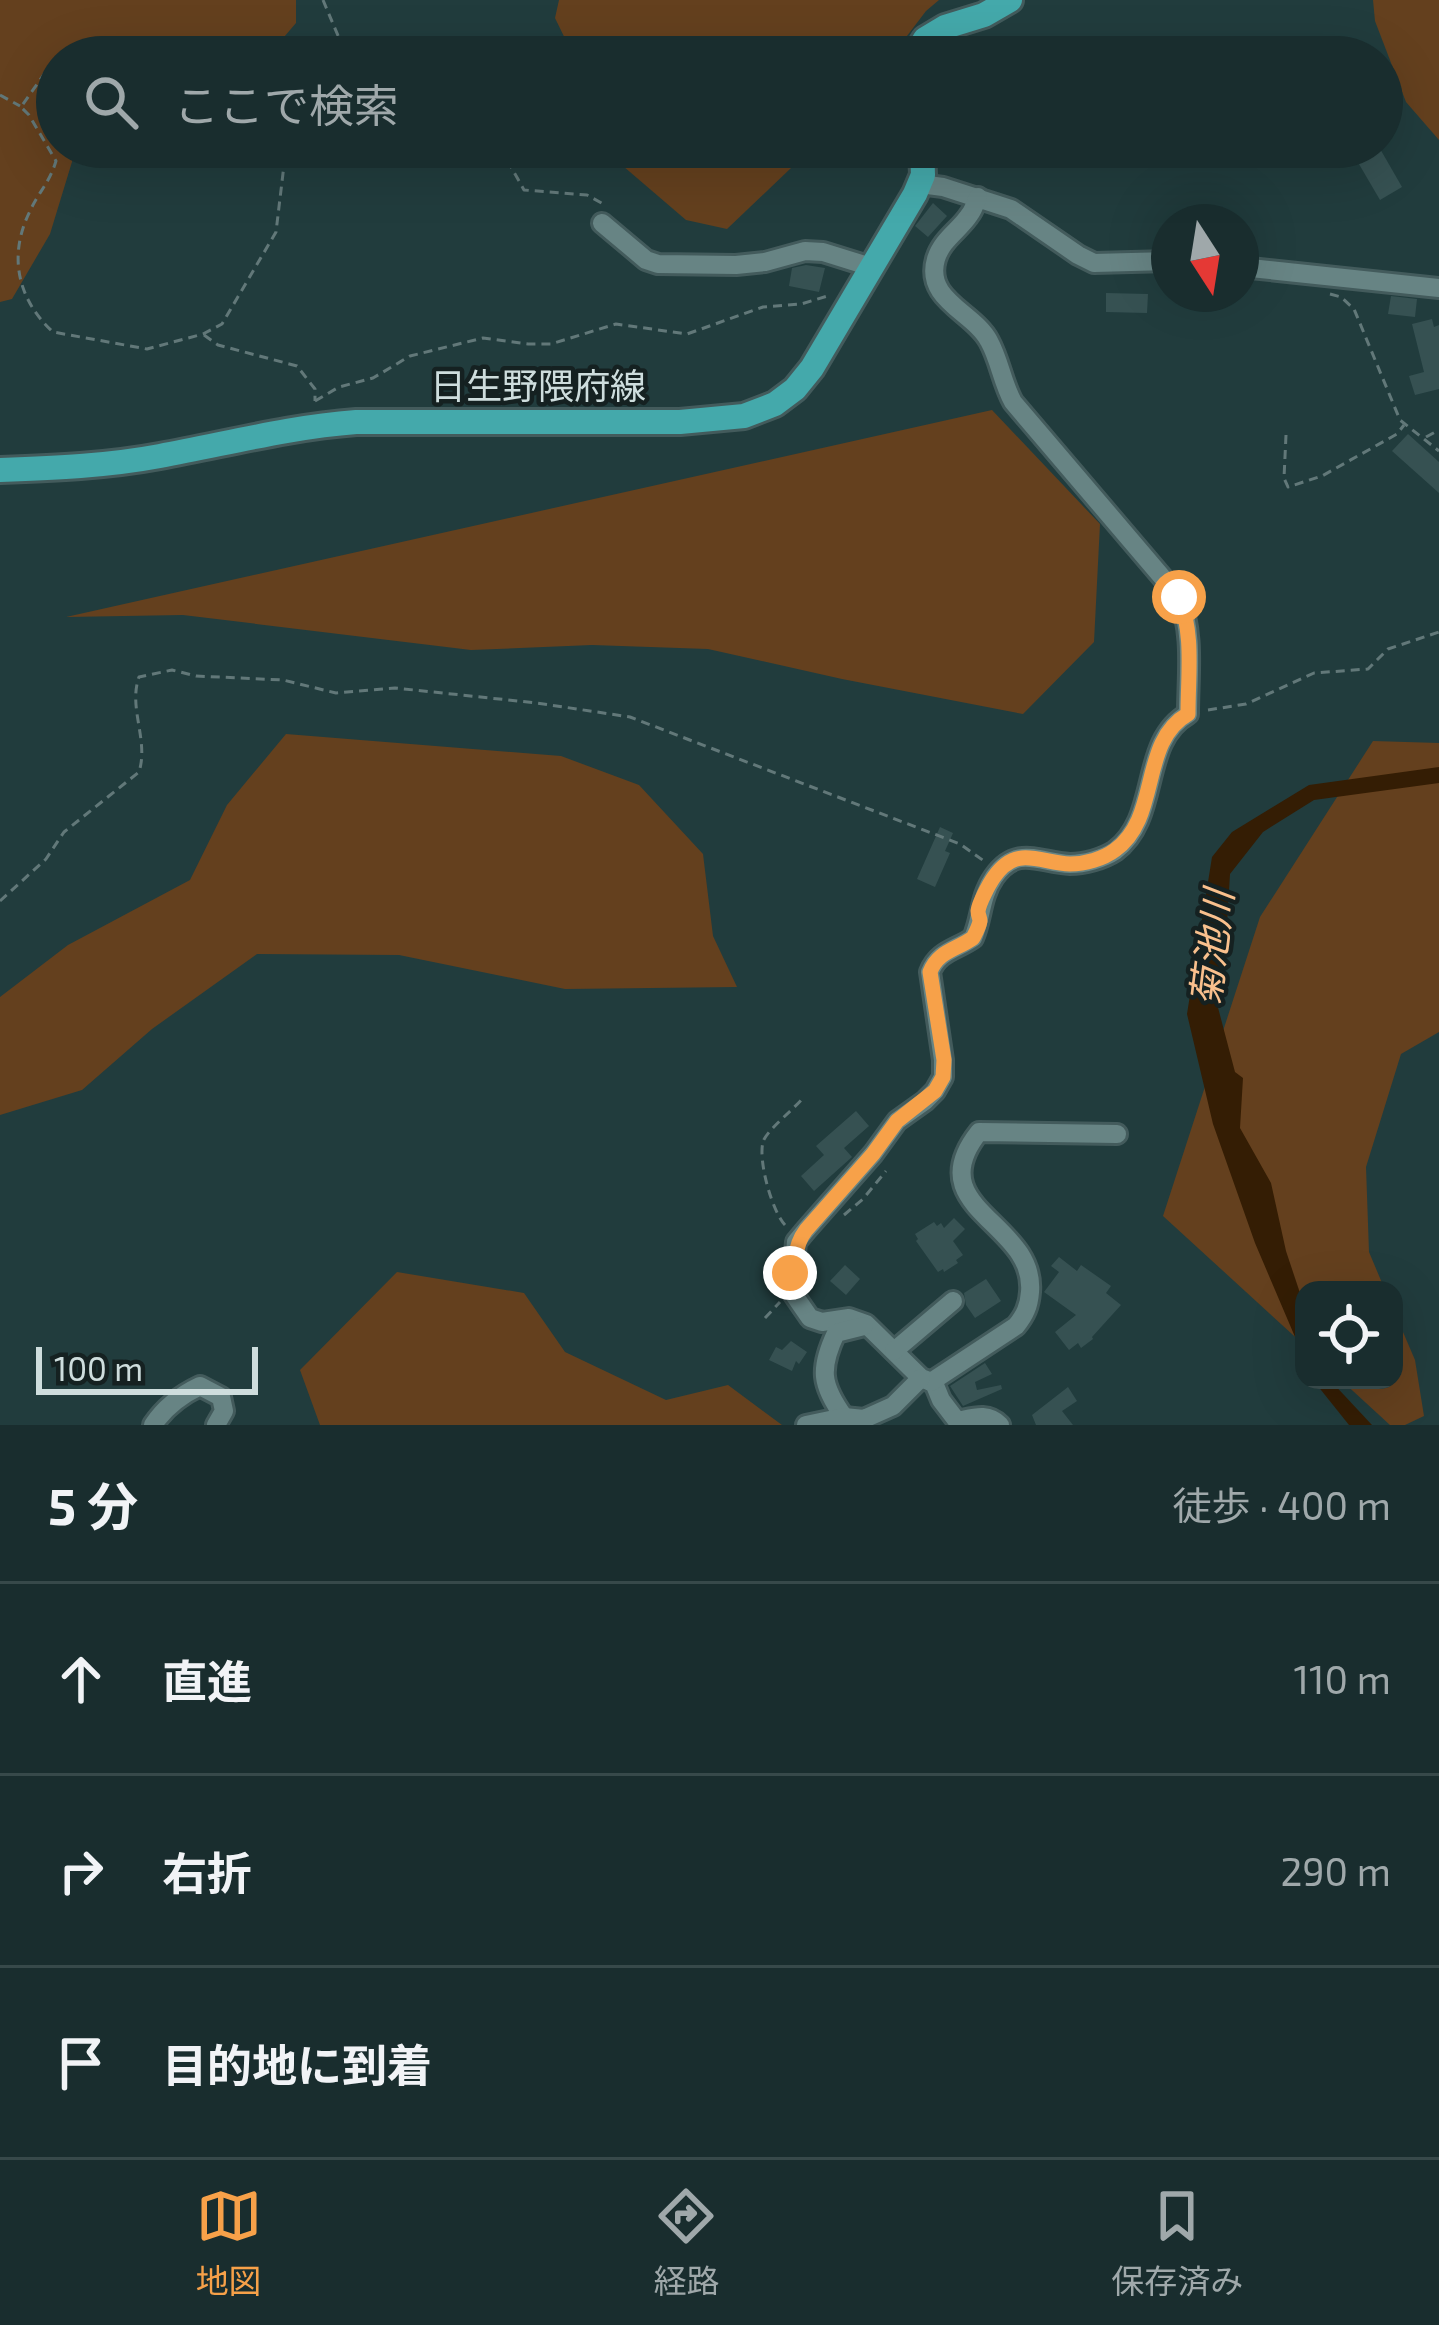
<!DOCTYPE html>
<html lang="ja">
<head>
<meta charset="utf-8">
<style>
	body { margin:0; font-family:"Exo 2","Noto Sans JP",sans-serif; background:#223536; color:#f1f3f6 }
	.controls { position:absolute; right:36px; bottom:36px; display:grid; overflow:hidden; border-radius:24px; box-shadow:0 12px 48px #0002 }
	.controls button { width:108px; height:108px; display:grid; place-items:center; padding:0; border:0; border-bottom:3px solid #37494a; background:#192d2e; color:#f1f3f6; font:60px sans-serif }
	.compass { position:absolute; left:1151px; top:204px; width:108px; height:108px; border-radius:50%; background:#192d2e; box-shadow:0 12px 48px #0002; rotate:168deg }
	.scale { position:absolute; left:36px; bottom:30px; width:222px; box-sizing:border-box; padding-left:12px; border:6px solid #cedddd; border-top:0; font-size:33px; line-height:42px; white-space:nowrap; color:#cedddd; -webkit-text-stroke:9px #152121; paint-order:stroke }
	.stop { position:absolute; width:36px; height:36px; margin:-27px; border:9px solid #f7a149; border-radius:50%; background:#fff }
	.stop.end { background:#f7a149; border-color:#fff; box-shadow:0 3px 12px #0008 }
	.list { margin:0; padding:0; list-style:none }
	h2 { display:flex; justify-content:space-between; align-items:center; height:156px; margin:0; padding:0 48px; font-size:51px }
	h2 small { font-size:39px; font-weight:400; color:#9fa8aa }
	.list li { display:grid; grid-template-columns:78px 1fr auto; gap:36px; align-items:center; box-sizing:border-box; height:192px; padding:0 48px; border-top:3px solid #37494a }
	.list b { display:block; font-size:45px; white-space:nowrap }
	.list em { font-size:39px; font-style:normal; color:#9fa8aa }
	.icon { flex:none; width:66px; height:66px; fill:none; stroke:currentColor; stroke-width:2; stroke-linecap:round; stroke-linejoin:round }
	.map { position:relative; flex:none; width:1439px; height:1425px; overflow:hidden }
	.search { position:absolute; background:#192d2e; box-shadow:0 12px 48px #0002; left:36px; right:36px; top:36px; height:132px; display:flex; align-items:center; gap:30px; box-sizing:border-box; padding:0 42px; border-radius:66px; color:#9fa8aa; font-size:45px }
	.sheet { height:732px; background:#192d2e }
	nav { display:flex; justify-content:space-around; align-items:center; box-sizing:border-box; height:168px; border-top:3px solid #37494a; background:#192d2e; font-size:33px; color:#9fa8aa }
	nav a { display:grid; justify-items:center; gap:6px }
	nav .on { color:#f7a149 }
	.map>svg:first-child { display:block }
	.green { fill:#64401e }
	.water { fill:#341d04 }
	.building { fill:#365152 }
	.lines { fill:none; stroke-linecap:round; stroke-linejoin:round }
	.minor-casing { stroke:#435b5c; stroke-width:24 }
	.major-casing { stroke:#435b5c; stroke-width:30 }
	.path { stroke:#627879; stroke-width:3; stroke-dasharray:9 6; stroke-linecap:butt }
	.minor { stroke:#678484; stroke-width:18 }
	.major { stroke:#44a9ab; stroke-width:24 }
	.route { stroke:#f7a149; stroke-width:15 }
	.labels { text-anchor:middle; stroke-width:9; stroke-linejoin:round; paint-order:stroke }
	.street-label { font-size:36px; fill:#cedddd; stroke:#152121 }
	.water-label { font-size:39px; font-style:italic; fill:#f9c08d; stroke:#152121 }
</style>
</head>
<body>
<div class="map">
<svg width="1439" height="1425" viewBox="0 0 1439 1425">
	<rect width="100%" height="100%" fill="#213c3d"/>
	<g class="green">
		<path d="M0 0H296V23L267 57H57V147H82L75 152 50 234 12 299 0 302Z"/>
		<path d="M559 0H939L926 11 891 57H574L555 18Z"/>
		<path d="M1373 0H1439V140L1406 102 1375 21Z"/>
		<path d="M615 147H813L727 229 686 220 623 166Z"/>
		<path d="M992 410 1100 524 1094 642 1023 714 842 679 708 649 592 645 471 650 183 615 66 617Z"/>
		<path d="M286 734 561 756 639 785 703 854 713 936 737 987 565 989 399 955 257 954 152 1029 82 1090 0 1115V997L68 945 190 880 227 805Z"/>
		<path d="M1373 741 1439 743V1032L1401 1054 1366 1167 1369 1252 1385 1290H1304V1345L1163 1216 1260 917Z"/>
		<path d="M397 1272 524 1293 565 1352 666 1400 728 1385 782 1425H320L300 1370Z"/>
		<path d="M1394 1311 1415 1360 1424 1416 1405 1425H1390L1341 1380H1394Z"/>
	</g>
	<g class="water">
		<path d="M1439 767V783L1314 800 1263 832 1230 874 1225 956 1216 1000 1235 1072 1243 1078 1240 1128 1271 1183 1286 1251 1304 1305V1358L1255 1243 1213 1124 1187 1014 1212 857 1232 832 1309 785Z"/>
		<path d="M1313 1380H1330L1372 1425H1349Z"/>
	</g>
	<g class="building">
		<path d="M950 147H991L953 167 944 150Z"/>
		<path d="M1349 147H1379L1402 187 1380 200Z"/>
		<path d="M933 203 947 216 928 237 915 226Z"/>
		<path d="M806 265 825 268 819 292 789 286 792 268Z"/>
		<path d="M1106 293 1148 294 1147 313 1106 312Z"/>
		<path d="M1391 296 1417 299 1415 317 1388 314Z"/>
		<path d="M1432 319 1434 327 1439 325V389L1415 395 1409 376 1424 372 1412 324Z"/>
		<path d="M1408 434 1439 462V493L1392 451Z"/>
		<path d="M940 827 953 833 945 851 950 853 935 887 917 879Z"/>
		<path d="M856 1111 869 1126 844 1148 852 1157 814 1191 801 1176 824 1155 816 1146Z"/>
		<path d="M954 1218 965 1229 953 1241 963 1255 956 1260 958 1263 944 1272 943 1269 938 1272 916 1241 918 1239 915 1234 934 1222 937 1226 941 1223 944 1228Z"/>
		<path d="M1059 1257 1077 1271 1081 1265 1111 1286 1106 1293 1121 1305 1092 1337 1093 1339 1081 1348 1078 1343 1069 1350 1055 1332 1076 1315 1044 1292 1059 1272 1051 1266Z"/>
		<path d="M845 1265 860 1279 846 1295 830 1281Z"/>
		<path d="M986 1279 1001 1301 975 1318 966 1305 964 1293Z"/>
		<path d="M791 1341 807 1352 799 1364 796 1361 792 1371 769 1360 776 1347 782 1350Z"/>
		<path d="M985 1363 992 1374 975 1382 977 1390 1001 1385 1002 1389 963 1406 950 1386Z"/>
		<path d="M1068 1387 1077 1401 1062 1411 1073 1425H1036L1032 1415Z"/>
	</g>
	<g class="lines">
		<defs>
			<g id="minor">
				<path d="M920 184 943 187 1011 209 1078 255 1094 263 1169 261"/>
				<path d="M978 197C975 203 974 209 970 214 960 230 942 239 936 259 924 300 974 312 989 341 1000 361 1002 382 1013 402L1179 597C1194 634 1188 674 1188 714 1139 742 1161 817 1115 851 1103 859 1084 864 1070 864 1040 863 1017 844 994 877 980 897 982 918 973 938 956 950 938 951 930 972L943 1060V1077L935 1091 925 1101 897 1121 873 1154 806 1230 796 1242 794 1265 790 1273 792 1292 810 1318 822 1322 849 1318 866 1324 921 1378 934 1383 941 1400 957 1421C973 1418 987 1412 1000 1425"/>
				<path d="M602 223 646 260 658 264 736 265 765 262 805 251 823 252 871 267"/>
				<path d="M1241 267 1439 288"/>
				<path d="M894 1351 953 1301"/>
				<path d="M931 1382 1016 1326C1025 1315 1029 1306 1030 1292 1036 1222 918 1209 979 1132L1117 1134"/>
				<path d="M844 1417C821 1385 819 1369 836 1333L864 1326"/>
				<path d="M153 1425C165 1407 181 1395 200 1386L221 1397 224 1411 216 1425"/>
				<path d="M806 1425 844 1417 864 1419 893 1406 921 1378"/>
			</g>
			<g id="major">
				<path d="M914 57 925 39 945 27 984 15 1010 0"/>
				<path d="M0 470C54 468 107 466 160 456 226 444 289 427 356 422H680L744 416 775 404 795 389 812 368 915 194 923 175 922 147"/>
			</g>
		</defs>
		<use href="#minor" class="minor-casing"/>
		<use href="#major" class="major-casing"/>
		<g class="path">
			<path d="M323 0 339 38 389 57"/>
			<path d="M330 57 338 40"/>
			<path d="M54 60 21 107 29 115 56 161C49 184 39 191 30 211 8 255 17 299 53 332L147 349 203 334 222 324 276 232 284 165 289 147"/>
			<path d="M0 95 20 106"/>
			<path d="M500 147 524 190 587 195 605 205"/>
			<path d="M1330 294 1341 297 1354 309 1400 420 1439 451"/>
			<path d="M204 335 218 345 297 366 315 389V401"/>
			<path d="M315 401 339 387 373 378 410 356 483 338 528 344H551L616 324 687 334 763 307 801 304 831 295"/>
			<path d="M1286 435 1284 478 1288 487 1322 476 1397 434 1404 425"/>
			<path d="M1426 437 1439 430"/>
			<path d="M1208 710 1246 704 1314 673 1368 669 1388 649 1439 632"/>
			<path d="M0 901 46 859 64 832 139 772C149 740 128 708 139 677L172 670 196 676 283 680 336 693 395 688 537 703 630 717 960 844 984 861"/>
			<path d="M844 1215 863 1199 886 1171"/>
			<path d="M785 1225C772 1211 758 1161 763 1142 766 1131 793 1110 802 1099"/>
			<path d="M765 1318 780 1302"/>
		</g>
		<use href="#minor" class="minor"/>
		<use href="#major" class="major"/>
	</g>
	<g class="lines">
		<path class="route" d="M790 1273C799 1258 793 1247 806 1230L873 1154 897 1121 935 1091 943 1077 944 1060 930 972C938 951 956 950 973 938 976 932 979 927 980 921 980 918 978 915 978 911 979 903 989 884 994 877 1017 844 1040 863 1070 864 1085 864 1103 859 1115 850 1161 817 1139 742 1188 714 1188 674 1194 634 1179 597"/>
	</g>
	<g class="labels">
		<g class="street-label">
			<text x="538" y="399">日生野隈府線</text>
		</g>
		<g class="water-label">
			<text transform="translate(1212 948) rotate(-83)" y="14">菊池川</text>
		</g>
	</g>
</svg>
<div class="controls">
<button><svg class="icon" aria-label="locate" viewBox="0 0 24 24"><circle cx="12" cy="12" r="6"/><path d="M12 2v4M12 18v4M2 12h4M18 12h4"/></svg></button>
</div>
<svg class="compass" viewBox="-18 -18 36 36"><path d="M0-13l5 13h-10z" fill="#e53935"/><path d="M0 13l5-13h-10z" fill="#9fa8aa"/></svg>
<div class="scale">100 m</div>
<div class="stop" style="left:1179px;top:597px"></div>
<div class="stop end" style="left:790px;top:1273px"></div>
<div class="search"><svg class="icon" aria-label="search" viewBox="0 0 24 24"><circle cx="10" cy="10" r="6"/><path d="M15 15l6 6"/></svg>ここで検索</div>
</div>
<section class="sheet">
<h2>5 分<small>徒歩 · 400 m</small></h2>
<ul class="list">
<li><svg class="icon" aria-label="ahead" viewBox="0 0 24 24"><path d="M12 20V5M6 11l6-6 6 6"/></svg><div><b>直進</b></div><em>110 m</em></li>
<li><svg class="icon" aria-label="right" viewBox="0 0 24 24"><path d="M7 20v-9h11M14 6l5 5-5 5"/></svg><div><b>右折</b></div><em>290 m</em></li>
<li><svg class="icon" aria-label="arrive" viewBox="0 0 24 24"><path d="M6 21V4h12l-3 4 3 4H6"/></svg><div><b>目的地に到着</b></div></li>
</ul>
</section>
<nav>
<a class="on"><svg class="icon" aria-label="map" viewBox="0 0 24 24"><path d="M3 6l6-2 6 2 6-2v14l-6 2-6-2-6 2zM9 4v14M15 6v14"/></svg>地図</a>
<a><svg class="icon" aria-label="directions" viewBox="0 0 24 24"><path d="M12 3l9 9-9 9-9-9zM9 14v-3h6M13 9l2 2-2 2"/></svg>経路</a>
<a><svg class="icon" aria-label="saved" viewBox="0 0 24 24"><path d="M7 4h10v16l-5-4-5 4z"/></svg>保存済み</a>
</nav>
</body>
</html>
